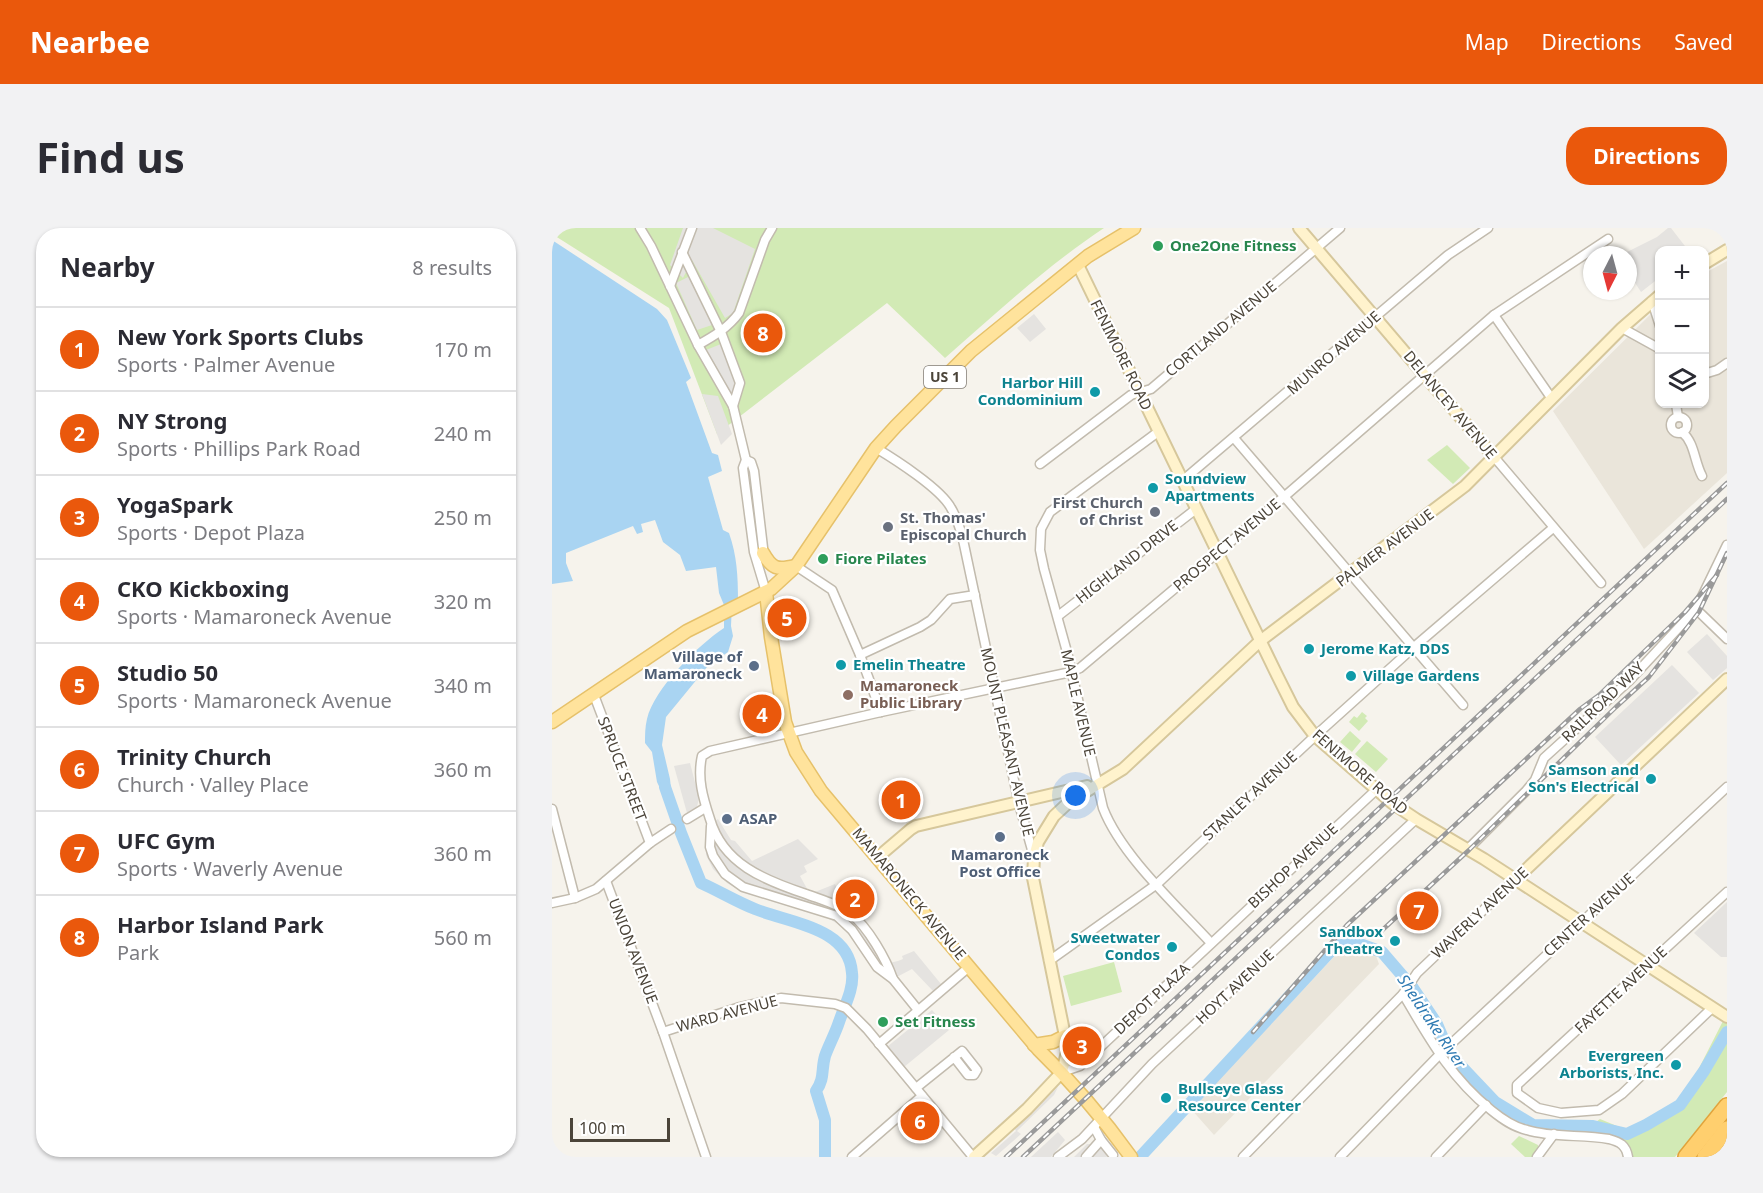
<!DOCTYPE html>
<html lang="en">
<head>
<meta charset="utf-8">
<style>
	body { margin:0; font-family:"Noto Sans",sans-serif; background:#f2f2f3; color:#2b2b33 }
	.controls { position:absolute; right:18px; top:18px; display:grid; overflow:hidden; border-radius:12px; box-shadow:0 2px 4px #0004 }
	.controls button { width:54px; height:54px; display:grid; place-items:center; padding:0; border:0; border-bottom:2px solid #e1e1e2; background:#fff; color:#2b2b33; font:30px sans-serif }
	.compass { position:absolute; left:1031px; top:18px; width:54px; height:54px; border-radius:50%; background:#fff; box-shadow:0 2px 4px #0004; rotate:186deg }
	.scale { position:absolute; left:18px; bottom:15px; width:100px; box-sizing:border-box; padding-left:6px; border:3px solid #4b4439; border-top:0; font-size:16px; line-height:21px; white-space:nowrap; color:#4b4439; -webkit-text-stroke:4px #fff; paint-order:stroke }
	.you { position:absolute; left:524px; top:568px; width:21px; height:21px; margin:-15px; border:4px solid #fff; border-radius:50%; background:#1a73e8; box-shadow:0 0 0 9px #1a73e833 }
	.badge { display:grid; place-items:center; width:39px; height:39px; border-radius:50%; background:#ea580c; color:#fff; font-size:20px; font-weight:700 }
	.pin { position:absolute; translate:-50% -50%; border:3px solid #fff; box-shadow:0 2px 6px #0006 }
	.list { margin:0; padding:0; list-style:none }
	h2 { display:flex; justify-content:space-between; align-items:center; height:78px; margin:0; padding:0 24px; font-size:26px }
	h2 small { font-size:20px; font-weight:400; color:#7c7c81 }
	.list li { display:grid; grid-template-columns:39px 1fr auto; gap:18px; align-items:center; box-sizing:border-box; height:84px; padding:0 24px; border-top:2px solid #e1e1e2 }
	.list b { display:block; font-size:22px; white-space:nowrap }
	.list p { margin:0; font-size:20px; white-space:nowrap; color:#7c7c81 }
	.list em { font-size:20px; font-style:normal; color:#7c7c81 }
	.icon { flex:none; width:33px; height:33px; fill:none; stroke:currentColor; stroke-width:2; stroke-linecap:round; stroke-linejoin:round }
	.map { position:relative; flex:none; width:1175px; height:929px; overflow:hidden; border-radius:24px }
	header { display:flex; align-items:center; gap:36px; box-sizing:border-box; height:84px; padding:0 30px; background:#ea580c; color:#fff }
	header strong { font-size:28px }
	nav { display:flex; gap:33px; margin-inline-start:auto; font-size:21px }
	.intro { display:flex; align-items:center; justify-content:space-between; box-sizing:border-box; height:144px; padding:0 36px }
	h1 { margin:0; font-size:42px }
	.button { padding:15px 27px; border-radius:24px; background:#ea580c; color:#fff; font-size:21px; font-weight:700 }
	main { display:flex; gap:36px; padding:0 36px }
	aside { flex:1; background:#fff; border-radius:24px; box-shadow:0 2px 4px #0004 }
	.map>svg:first-child { display:block }
	.residential { fill:#eae5da }
	.green { fill:#d2eab5 }
	.parking { fill:#e5e3e0 }
	.water { fill:#a9d4f2 }
	.lines { fill:none; stroke-linecap:round; stroke-linejoin:round }
	.river { stroke:#a9d4f2; stroke-width:12 }
	.street-casing { stroke:#c2bbae; stroke-width:11 }
	.secondary-casing { stroke:#d6c79b; stroke-width:14 }
	.primary-casing { stroke:#e6c16a; stroke-width:15 }
	.highway-casing { stroke:#e0a43c; stroke-width:18 }
	.street { stroke:#fff; stroke-width:8 }
	.secondary { stroke:#fff3cd; stroke-width:10 }
	.primary { stroke:#ffe39c; stroke-width:12 }
	.highway { stroke:#ffcf6e; stroke-width:15 }
	.rail-casing { stroke:#9a9a9a; stroke-width:4.5 }
	.rail { stroke:#fff; stroke-width:2; stroke-dasharray:7; stroke-linecap:butt }
	.leisure-dot { fill:#2e9e5b; stroke:#fff; stroke-width:2 }
	.culture-dot { fill:#0f9aa8; stroke:#fff; stroke-width:2 }
	.worship-dot { fill:#6b7280; stroke:#fff; stroke-width:2 }
	.service-dot { fill:#5c6f8a; stroke:#fff; stroke-width:2 }
	.education-dot { fill:#8d6e63; stroke:#fff; stroke-width:2 }
	.labels { text-anchor:middle; stroke-width:4.5; stroke-linejoin:round; paint-order:stroke }
	.shield { fill:#fff; stroke:#817c74; stroke-width:1.5 }
	.shield-label { font-size:14px; font-weight:bold; fill:#4b4439 }
	.leisure-label { font-size:15px; font-weight:bold; fill:#27864d; stroke:#fff; text-anchor:start }
	.street-label { font-size:15px; fill:#4b4439; stroke:#fff }
	.culture-label { font-size:15px; font-weight:bold; fill:#0d838f; stroke:#fff; text-anchor:end }
	.worship-label { font-size:15px; font-weight:bold; fill:#5b616d; stroke:#fff; text-anchor:end }
	.service-label { font-size:15px; font-weight:bold; fill:#4e5e75; stroke:#fff; text-anchor:end }
	.education-label { font-size:15px; font-weight:bold; fill:#785e54; stroke:#fff; text-anchor:start }
	.water-label { font-size:16px; font-style:italic; fill:#2e7ab2; stroke:#fff }
</style>
</head>
<body>
<header>
<strong>Nearbee</strong>
<nav><a>Map</a><a>Directions</a><a>Saved</a></nav>
</header>
<div class="intro"><h1>Find us</h1><a class="button">Directions</a></div>
<main>
<aside>
<h2>Nearby<small>8 results</small></h2>
<ul class="list">
<li><span class="badge">1</span><div><b>New York Sports Clubs</b><p>Sports · Palmer Avenue</p></div><em>170 m</em></li>
<li><span class="badge">2</span><div><b>NY Strong</b><p>Sports · Phillips Park Road</p></div><em>240 m</em></li>
<li><span class="badge">3</span><div><b>YogaSpark</b><p>Sports · Depot Plaza</p></div><em>250 m</em></li>
<li><span class="badge">4</span><div><b>CKO Kickboxing</b><p>Sports · Mamaroneck Avenue</p></div><em>320 m</em></li>
<li><span class="badge">5</span><div><b>Studio 50</b><p>Sports · Mamaroneck Avenue</p></div><em>340 m</em></li>
<li><span class="badge">6</span><div><b>Trinity Church</b><p>Church · Valley Place</p></div><em>360 m</em></li>
<li><span class="badge">7</span><div><b>UFC Gym</b><p>Sports · Waverly Avenue</p></div><em>360 m</em></li>
<li><span class="badge">8</span><div><b>Harbor Island Park</b><p>Park</p></div><em>560 m</em></li>
</ul>
</aside>
<div class="map">
<svg width="1175" height="929" viewBox="0 0 1175 929">
	<rect width="100%" height="100%" fill="#f6f3ec"/>
	<g class="residential">
		<path d="M1175 33V245L1092 321 1001 183 1107 78 1108 176H1152L1153 45Z"/>
		<path d="M794 716 824 728 827 736 662 907 639 881Z"/>
	</g>
	<g class="green">
		<path d="M0 0H552C495 38 444 85 393 130L335 75 165 206 117 80 0 6Z"/>
		<path d="M895 217 918 240 901 256 875 232Z"/>
		<path d="M810 484 815 488 813 490 816 493 807 503 797 494 802 488 805 490Z"/>
		<path d="M798 503 809 513 800 524 788 514Z"/>
		<path d="M815 513 836 531 824 544 803 526Z"/>
		<path d="M562 734 570 764 519 778 511 748Z"/>
		<path d="M1171 793 1175 796V864L1123 929H1080L1075 917 1000 905 963 896 924 865 898 835 897 825 901 817 902 827 944 872 983 892 1041 896 1048 891 1077 903C1095 892 1144 870 1144 846Z"/>
		<path d="M967 908 986 917V921L981 929H973L959 916Z"/>
	</g>
	<g class="parking">
		<path d="M131 0H161L203 21 181 85 173 90 140 32 131 50 118 37Z"/>
		<path d="M1116 0H1119L1136 22H1108L1107 50 1089 64 1076 44V27H1069L1105 9Z"/>
		<path d="M138 48 160 97 145 102 124 55Z"/>
		<path d="M482 86 494 101 478 114 465 100Z"/>
		<path d="M169 116 185 156 181 171 154 122Z"/>
		<path d="M150 166 166 168 180 206 169 217Z"/>
		<path d="M1155 406 1175 428V440L1161 452 1135 424Z"/>
		<path d="M1120 437 1147 465 1069 537 1043 509Z"/>
		<path d="M138 535 147 570 145 579 135 585 122 538Z"/>
		<path d="M166 591 179 612 183 613 200 633 246 611 266 631 252 638 255 644 248 648 258 666 283 656 287 666 295 676 318 700 337 735 346 733 351 731 350 728 362 723 389 756 381 763 360 741 341 751 335 737 326 745 316 735 302 712 286 696 274 689 187 662 175 655 161 641 154 627 156 597Z"/>
		<path d="M1175 674V729H1169L1142 705Z"/>
		<path d="M380 782 397 802 352 839 335 819Z"/>
		<path d="M506 859 502 867 465 903 469 906 444 928 439 925 464 903 462 900Z"/>
		<path d="M506 904 513 912 499 929H479Z"/>
		<path d="M535 916H550L555 929H522Z"/>
	</g>
	<path class="water" d="M0 12 105 81 115 92 139 150 134 154 160 225 166 227 170 243 156 249 171 302 177 305C185 328 186 348 186 373L180 375 179 398 181 408 176 424 155 439 114 489 110 517 118 551 120 570 115 575 105 554 100 524 93 515C93 507 93 499 95 491 102 461 146 417 172 400V377L167 365 164 339 134 343 128 327 111 314 103 292 89 296 91 304 85 306 81 298 14 325V335L21 353 0 356Z"/>
	<g class="lines">
		<g class="river">
			<path d="M113 559 129 605 149 655C167 663 185 674 203 681 237 695 297 699 300 745 302 761 292 779 287 794 283 806 277 817 273 828 269 842 273 850 264 863L273 892V929"/>
			<path d="M588 929 791 710 830 724 861 760 885 796 897 824 907 836 943 874 981 897 1041 898 1075 906 1094 897 1128 877 1152 843 1175 804"/>
		</g>
		<defs>
			<g id="street">
				<path d="M88 0 99 18 146 117 181 178 194 232 191 240 202 324 214 364"/>
				<path d="M130 24 169 104 188 155 181 178"/>
				<path d="M118 58 140 0"/>
				<path d="M1100 73 1108 98"/>
				<path d="M942 87 1000 171"/>
				<path d="M1070 100 1108 121"/>
				<path d="M146 117C162 108 176 100 187 85L213 12 220 0"/>
				<path d="M1152 146 1165 142 1175 135"/>
				<path d="M1124 176 1126 189"/>
				<circle cx="1127" cy="197" r="8"/>
				<path d="M606 204 498 284 489 301 488 322 492 341 515 424 551 580C569 627 624 677 659 715"/>
				<path d="M1130 204C1143 215 1142 233 1150 248"/>
				<path d="M682 210 911 477"/>
				<path d="M324 220C344 232 389 261 399 280 404 288 407 298 410 307L467 576 482 629"/>
				<path d="M943 230 1049 355"/>
				<path d="M194 232 199 234 202 243 212 328"/>
				<path d="M488 236 579 167 599 161 788 0"/>
				<path d="M630 253 896 27 936 0"/>
				<path d="M244 338 280 362 308 427 329 484"/>
				<path d="M1144 381 1175 411"/>
				<path d="M506 388 644 281"/>
				<path d="M308 427 368 399 379 392 398 371 423 367"/>
				<path d="M42 467 98 615"/>
				<path d="M0 581 23 670"/>
				<path d="M135 591 153 580"/>
				<path d="M159 598 158 619 161 628 173 646 191 659 285 688 300 702 325 739 341 751 366 782"/>
				<path d="M915 622 974 563 983 552 992 530 1077 453 1144 381 1175 317"/>
				<path d="M54 653 111 804 154 929"/>
				<path d="M0 675 23 670 44 661 98 615 119 601"/>
				<path d="M497 733 605 656 763 508 862 419 1001 300"/>
				<path d="M341 751C334 731 316 699 299 686 286 676 270 672 254 666 212 652 171 636 158 591 151 570 145 550 150 528L158 523 329 484 519 444 528 440 733 268 942 87 1056 11"/>
				<path d="M851 766C877 810 898 849 939 882 950 891 961 899 975 902 1001 910 1030 906 1057 911 1068 914 1074 917 1076 929"/>
				<path d="M1160 780 1070 866 1047 882 1009 885 986 880 965 865V857L1175 664"/>
				<path d="M111 804 188 779 229 770 283 776 294 780 315 801 421 929"/>
				<path d="M900 815 1175 559"/>
				<path d="M327 816 417 739"/>
				<path d="M510 844 528 838 824 562"/>
				<path d="M364 860 410 823 425 842 422 847H416L402 829"/>
				<path d="M542 899 549 912 561 927"/>
				<path d="M300 929 370 868"/>
				<path d="M506 929 530 911 600 836 864 591"/>
				<path d="M534 929 549 912"/>
				<path d="M691 929 851 766 865 745 963 652"/>
				<path d="M788 929 892 822"/>
				<path d="M884 929 934 877"/>
				<path d="M985 929 1002 906"/>
			</g>
			<g id="secondary">
				<path d="M747 0 943 230"/>
				<path d="M1152 36 1175 22"/>
				<path d="M526 37 725 447 741 479 763 508 840 575 864 591 932 631 1175 789"/>
				<path d="M326 629 359 601 364 598 535 558"/>
				<path d="M963 652 1175 451"/>
				<path d="M422 929 475 881 510 844 515 824 513 808 481 650 482 629 486 614 502 588 517 574 571 541 708 413 913 258 1070 100 1108 67"/>
			</g>
			<g id="primary">
				<path d="M211 325C220 341 225 342 243 338"/>
				<path d="M214 364 219 409 233 494 244 524 269 563 486 821C521 855 551 890 579 929"/>
				<path d="M0 494 135 403 219 361 244 338 324 220 344 198 419 123 536 28 582 0"/>
				<path d="M482 817 501 814 513 808"/>
			</g>
			<g id="highway">
				<path d="M1134 929 1175 878"/>
				<path d="M1153 929 1175 901"/>
			</g>
		</defs>
		<use href="#street" class="street-casing"/>
		<use href="#secondary" class="secondary-casing"/>
		<use href="#primary" class="primary-casing"/>
		<use href="#highway" class="highway-casing"/>
		<use href="#street" class="street"/>
		<use href="#secondary" class="secondary"/>
		<use href="#primary" class="primary"/>
		<use href="#highway" class="highway"/>
		<defs>
			<g id="rail">
				<path d="M825 707 917 622 1064 479 1097 449 1147 384 1175 325"/>
				<path d="M701 804 795 697 1028 481 1047 467 1133 384 1165 347"/>
				<path d="M454 929 1175 255"/>
				<path d="M471 929 1175 271"/>
			</g>
		</defs>
		<use href="#rail" class="rail-casing"/>
		<use href="#rail" class="rail"/>
	</g>
	<g class="leisure-dot">
		<circle cx="606" cy="18" r="6"/>
		<circle cx="271" cy="331" r="6"/>
		<circle cx="331" cy="794" r="6"/>
	</g>
	<g class="culture-dot">
		<circle cx="543" cy="164" r="6"/>
		<circle cx="601" cy="260" r="6"/>
		<circle cx="757" cy="421" r="6"/>
		<circle cx="289" cy="437" r="6"/>
		<circle cx="799" cy="448" r="6"/>
		<circle cx="1099" cy="551" r="6"/>
		<circle cx="843" cy="713" r="6"/>
		<circle cx="620" cy="719" r="6"/>
		<circle cx="1124" cy="837" r="6"/>
		<circle cx="614" cy="870" r="6"/>
	</g>
	<g class="worship-dot">
		<circle cx="603" cy="284" r="6"/>
		<circle cx="336" cy="299" r="6"/>
	</g>
	<g class="service-dot">
		<circle cx="202" cy="438" r="6"/>
		<circle cx="175" cy="591" r="6"/>
		<circle cx="448" cy="609" r="6"/>
	</g>
	<circle class="education-dot" cx="296" cy="467" r="6"/>
	<g class="labels">
		<rect class="shield" x="372" y="138" width="42" height="22" rx="4.5"/>
		<g class="shield-label">
			<text x="393" y="154">US 1</text>
		</g>
		<g class="leisure-label">
			<text x="618" y="23">One2One Fitness</text>
			<text x="283" y="336">Fiore Pilates</text>
			<text x="343" y="799">Set Fitness</text>
		</g>
		<g class="street-label">
			<text transform="translate(669 101) rotate(-40)" y="5">CORTLAND AVENUE</text>
			<text transform="translate(782 125) rotate(-41)" y="5">MUNRO AVENUE</text>
			<text transform="translate(569 127) rotate(64)" y="5">FENIMORE ROAD</text>
			<text transform="translate(898 177) rotate(50)" y="5">DELANCEY AVENUE</text>
			<text transform="translate(675 317) rotate(-40)" y="5">PROSPECT AVENUE</text>
			<text transform="translate(833 320) rotate(-37)" y="5">PALMER AVENUE</text>
			<text transform="translate(575 334) rotate(-38)" y="5">HIGHLAND DRIVE</text>
			<text transform="translate(1051 474) rotate(-44)" y="5">RAILROAD WAY</text>
			<text transform="translate(526 475) rotate(77)" y="5">MAPLE AVENUE</text>
			<text transform="translate(455 514) rotate(77)" y="5">MOUNT PLEASANT AVENUE</text>
			<text transform="translate(70 541) rotate(69)" y="5">SPRUCE STREET</text>
			<text transform="translate(808 544) rotate(41)" y="5">FENIMORE ROAD</text>
			<text transform="translate(698 568) rotate(-43)" y="5">STANLEY AVENUE</text>
			<text transform="translate(741 638) rotate(-43)" y="5">BISHOP AVENUE</text>
			<text transform="translate(357 666) rotate(50)" y="5">MAMARONECK AVENUE</text>
			<text transform="translate(928 685) rotate(-43)" y="5">WAVERLY AVENUE</text>
			<text transform="translate(1037 687) rotate(-42)" y="5">CENTER AVENUE</text>
			<text transform="translate(81 723) rotate(69)" y="5">UNION AVENUE</text>
			<text transform="translate(683 759) rotate(-43)" y="5">HOYT AVENUE</text>
			<text transform="translate(1069 762) rotate(-43)" y="5">FAYETTE AVENUE</text>
			<text transform="translate(600 771) rotate(-43)" y="5">DEPOT PLAZA</text>
			<text transform="translate(175 786) rotate(-15)" y="5">WARD AVENUE</text>
		</g>
		<g class="culture-label">
			<text x="531" y="160">Harbor Hill<tspan x="531" dy="17">Condominium</tspan></text>
			<text x="613" y="256" text-anchor="start">Soundview<tspan x="613" dy="17">Apartments</tspan></text>
			<text x="769" y="426" text-anchor="start">Jerome Katz, DDS</text>
			<text x="301" y="442" text-anchor="start">Emelin Theatre</text>
			<text x="811" y="453" text-anchor="start">Village Gardens</text>
			<text x="1087" y="547">Samson and<tspan x="1087" dy="17">Son's Electrical</tspan></text>
			<text x="831" y="709">Sandbox<tspan x="831" dy="17">Theatre</tspan></text>
			<text x="608" y="715">Sweetwater<tspan x="608" dy="17">Condos</tspan></text>
			<text x="1112" y="833">Evergreen<tspan x="1112" dy="17">Arborists, Inc.</tspan></text>
			<text x="626" y="866" text-anchor="start">Bullseye Glass<tspan x="626" dy="17">Resource Center</tspan></text>
		</g>
		<g class="worship-label">
			<text x="591" y="280">First Church<tspan x="591" dy="17">of Christ</tspan></text>
			<text x="348" y="295" text-anchor="start">St. Thomas'<tspan x="348" dy="17">Episcopal Church</tspan></text>
		</g>
		<g class="service-label">
			<text x="190" y="434">Village of<tspan x="190" dy="17">Mamaroneck</tspan></text>
			<text x="187" y="596" text-anchor="start">ASAP</text>
			<text x="448" y="632" text-anchor="middle">Mamaroneck<tspan x="448" dy="17">Post Office</tspan></text>
		</g>
		<g class="education-label">
			<text x="308" y="463">Mamaroneck<tspan x="308" dy="17">Public Library</tspan></text>
		</g>
		<g class="water-label">
			<text transform="translate(880 793) rotate(56)" y="6">Sheldrake River</text>
		</g>
	</g>
</svg>
<div class="controls">
<button>+</button>
<button>−</button>
<button><svg class="icon" aria-label="layers" viewBox="0 0 24 24"><path d="M12 4l9 5-9 5-9-5zM3 14l9 5 9-5"/></svg></button>
</div>
<svg class="compass" viewBox="-18 -18 36 36"><path d="M0-13l5 13h-10z" fill="#e53935"/><path d="M0 13l5-13h-10z" fill="#7c7c81"/></svg>
<div class="scale">100 m</div>
<div class="you"></div>
<div class="pin badge" style="left:349px;top:572px">1</div>
<div class="pin badge" style="left:303px;top:671px">2</div>
<div class="pin badge" style="left:530px;top:818px">3</div>
<div class="pin badge" style="left:210px;top:486px">4</div>
<div class="pin badge" style="left:235px;top:390px">5</div>
<div class="pin badge" style="left:368px;top:893px">6</div>
<div class="pin badge" style="left:867px;top:683px">7</div>
<div class="pin badge" style="left:211px;top:105px">8</div>
</div>
</main>
</body>
</html>
